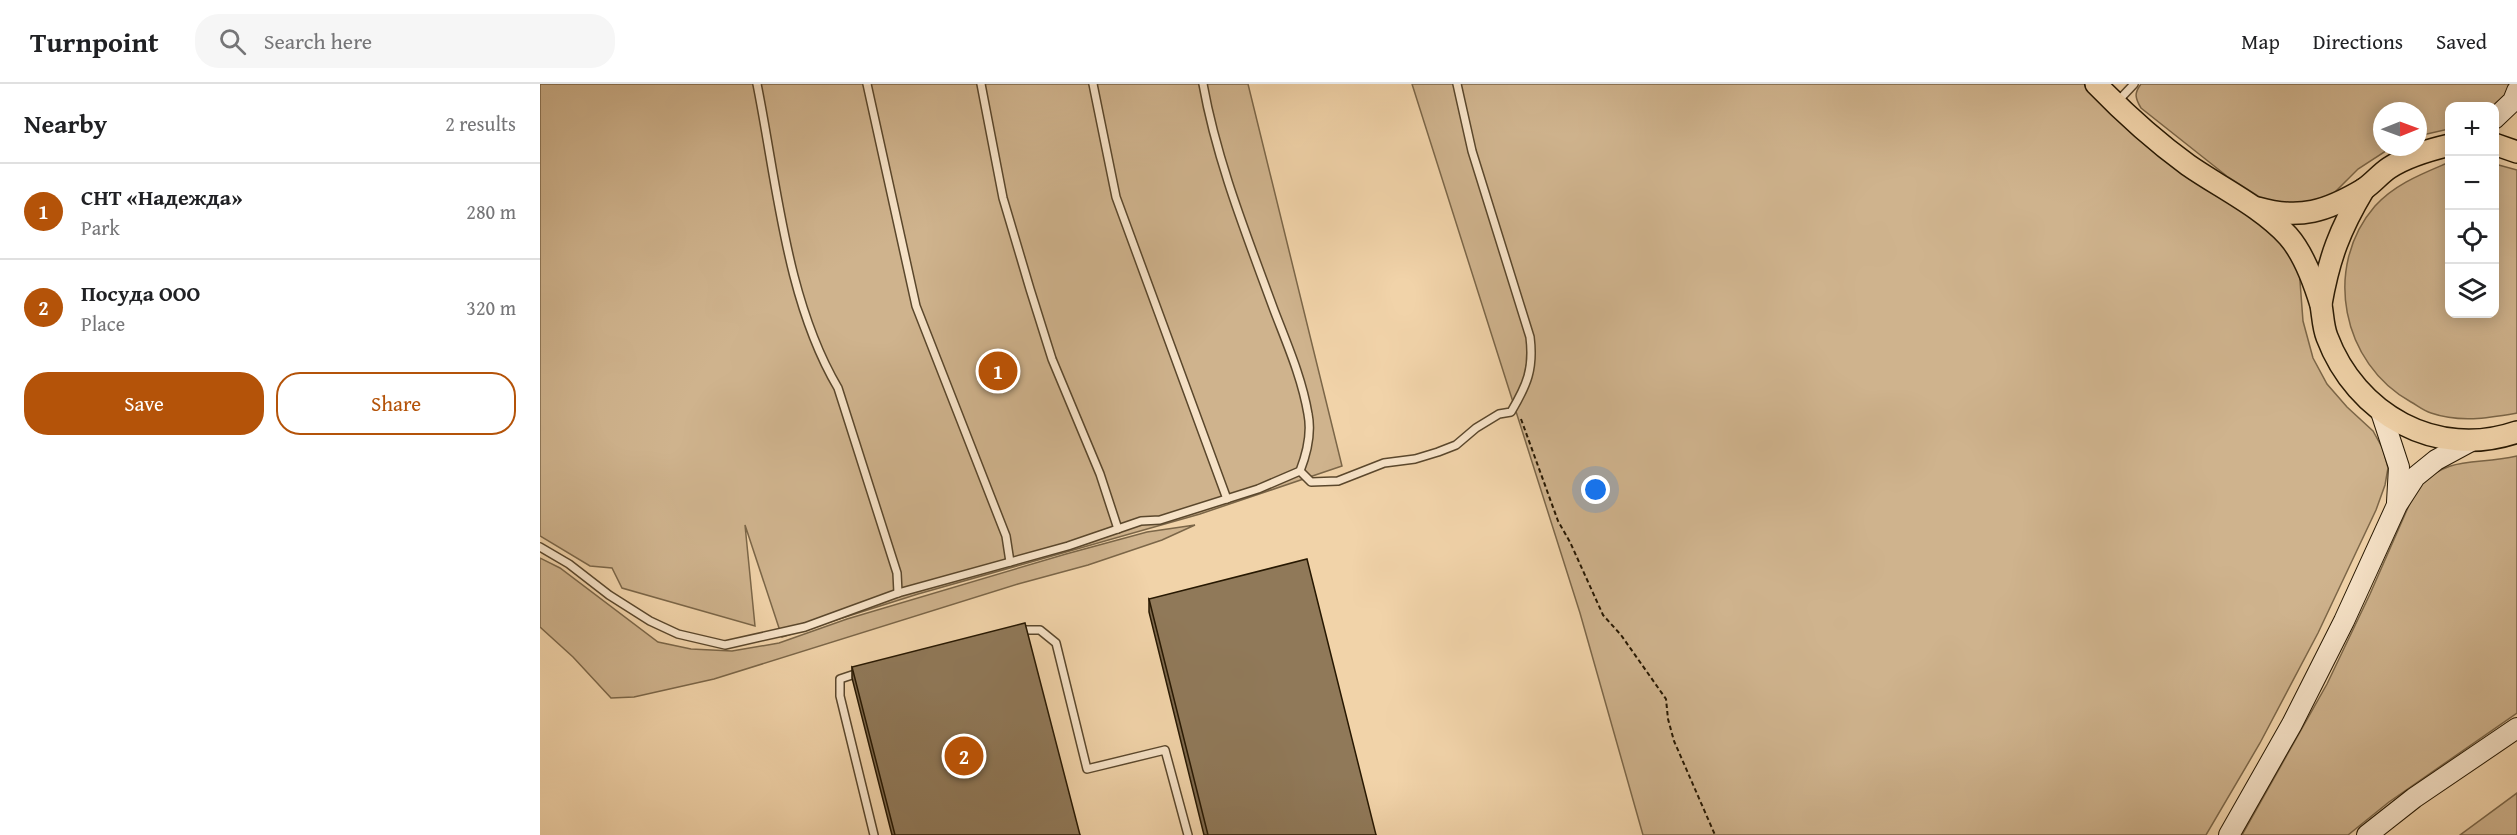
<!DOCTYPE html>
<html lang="en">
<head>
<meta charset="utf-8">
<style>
	body { margin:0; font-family:"Gentium Book Plus",serif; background:#f6f6f6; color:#202124 }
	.controls { position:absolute; right:18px; top:18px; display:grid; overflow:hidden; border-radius:12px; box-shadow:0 3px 15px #0003 }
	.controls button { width:54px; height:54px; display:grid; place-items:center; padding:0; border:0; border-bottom:2px solid #e0e0e0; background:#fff; color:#202124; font:30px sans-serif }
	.compass { position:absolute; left:1833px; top:18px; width:54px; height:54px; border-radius:50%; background:#fff; box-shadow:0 3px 15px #0003; rotate:89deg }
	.you { position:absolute; left:1056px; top:406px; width:21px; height:21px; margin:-15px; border:4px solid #fff; border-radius:50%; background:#1a73e8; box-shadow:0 0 0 9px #1a73e833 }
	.badge { display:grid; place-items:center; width:39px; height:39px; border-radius:50%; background:#b45309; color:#fff; font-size:20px; font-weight:700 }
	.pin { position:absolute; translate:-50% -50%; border:3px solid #fff; box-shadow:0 2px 6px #0006 }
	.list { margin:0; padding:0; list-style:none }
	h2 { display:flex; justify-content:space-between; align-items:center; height:78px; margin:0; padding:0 24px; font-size:26px }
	h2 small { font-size:20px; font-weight:400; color:#757577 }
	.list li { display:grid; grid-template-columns:39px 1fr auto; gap:18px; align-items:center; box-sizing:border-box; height:96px; padding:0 24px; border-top:2px solid #e0e0e0 }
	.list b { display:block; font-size:22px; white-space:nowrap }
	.list p { margin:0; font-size:20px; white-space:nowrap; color:#757577 }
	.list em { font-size:20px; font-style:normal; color:#757577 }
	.actions { display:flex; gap:12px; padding:18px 24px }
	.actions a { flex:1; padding:14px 0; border:2px solid #b45309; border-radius:24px; text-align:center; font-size:21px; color:#b45309 }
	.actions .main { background:#b45309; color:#fff }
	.icon { flex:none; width:33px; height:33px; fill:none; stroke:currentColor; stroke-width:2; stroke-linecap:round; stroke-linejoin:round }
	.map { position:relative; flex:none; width:1977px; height:751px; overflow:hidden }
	header { display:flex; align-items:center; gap:36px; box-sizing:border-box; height:84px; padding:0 30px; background:#fff; border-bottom:2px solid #e0e0e0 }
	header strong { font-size:28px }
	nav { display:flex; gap:33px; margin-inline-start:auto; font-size:21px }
	.search { width:420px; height:54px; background:#f6f6f6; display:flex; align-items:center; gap:15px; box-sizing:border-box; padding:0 21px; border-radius:24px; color:#757577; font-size:22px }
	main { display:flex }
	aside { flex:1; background:#fff }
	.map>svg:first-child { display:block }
	.green { fill:#cfb38d; stroke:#7b6648; stroke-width:1.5 }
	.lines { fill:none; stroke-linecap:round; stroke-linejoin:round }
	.lane-casing { stroke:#5a472c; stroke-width:10 }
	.secondary-casing { stroke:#271802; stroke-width:22 }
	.primary-casing { stroke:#271802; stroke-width:24 }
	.path { stroke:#271802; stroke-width:2; stroke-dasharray:4.5 3; stroke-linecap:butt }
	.lane { stroke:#f6e2c7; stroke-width:7 }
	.secondary { stroke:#f6e2c7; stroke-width:20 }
	.primary { stroke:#f1d3a9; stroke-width:21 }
	.wall { fill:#7c684d; stroke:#271802; stroke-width:1.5 }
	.building { fill:#907959; stroke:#271802; stroke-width:1.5 }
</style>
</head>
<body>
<header>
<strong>Turnpoint</strong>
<div class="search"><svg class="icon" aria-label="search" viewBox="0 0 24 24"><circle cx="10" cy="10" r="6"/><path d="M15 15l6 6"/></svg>Search here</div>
<nav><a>Map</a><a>Directions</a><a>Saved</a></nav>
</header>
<main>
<aside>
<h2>Nearby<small>2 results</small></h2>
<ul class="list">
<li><span class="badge">1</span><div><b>СНТ «Надежда»</b><p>Park</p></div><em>280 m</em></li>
<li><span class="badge">2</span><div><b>Посуда ООО</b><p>Place</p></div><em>320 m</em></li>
</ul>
<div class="actions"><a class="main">Save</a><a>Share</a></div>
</aside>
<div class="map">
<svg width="1977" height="751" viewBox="0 0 1977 751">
	<rect width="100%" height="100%" fill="#f1d3a9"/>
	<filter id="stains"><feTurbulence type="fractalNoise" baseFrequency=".00333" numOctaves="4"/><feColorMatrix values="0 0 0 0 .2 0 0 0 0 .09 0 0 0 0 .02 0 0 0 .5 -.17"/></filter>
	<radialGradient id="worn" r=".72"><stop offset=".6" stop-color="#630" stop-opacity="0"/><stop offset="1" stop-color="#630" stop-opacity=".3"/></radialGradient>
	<g class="green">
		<path d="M0 0H708L802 382 660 430 378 510 242 553 205 441 215 542 82 504 72 484 50 482 0 452Z"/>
		<path d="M872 0H1544L1562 19 1735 149 1759 184 1763 237 1773 274 1787 300 1807 323 1833 347 1843 365 1848 384 1845 401 1836 426 1778 549 1720 659 1666 751H1103L1040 529Z"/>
		<path d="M1601 0H1973L1970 10 1954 22H1910L1909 45 1878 52V27H1842V63H1852L1818 85 1788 115 1774 120 1738 121 1721 114 1688 93 1601 24C1595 14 1594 9 1601 0Z"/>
		<path d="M1905 80H1909L1910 230H1954L1955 80 1977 86V329C1948 334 1920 339 1891 329 1884 327 1878 322 1871 318 1802 280 1782 183 1835 122 1854 101 1879 91 1905 80Z"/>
		<path d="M1977 372V629L1849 718 1808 751H1702L1787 600 1830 510 1877 403C1912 370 1934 382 1977 372Z"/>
		<path d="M655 441 622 456 548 481 478 500 174 595 94 613 71 614 33 573 0 543V474L20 484 118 558 151 565 192 567 239 559 307 535 526 470 607 448Z"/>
		<path d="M1977 709V751H1920Z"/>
	</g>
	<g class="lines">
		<defs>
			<g id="lane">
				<path d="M217 0C237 99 246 216 298 304L357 489 358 509"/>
				<path d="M327 0 376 222 466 452 470 478"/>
				<path d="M441 0 463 114 490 205 512 275 560 390 578 445"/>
				<path d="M553 0 576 113 687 415"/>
				<path d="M1577 18 1594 0"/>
				<path d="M760 387 771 398 798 397 844 379 875 375 898 368 916 361 936 344 959 330 971 328C987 301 994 285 990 253L932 67 917 0"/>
				<path d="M0 463 29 480 69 511 110 537 138 550 185 561 265 543 358 509 528 462 601 437 620 436 718 405 760 387C767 369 772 350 768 330 762 294 747 260 734 226 707 152 677 78 663 0"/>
				<path d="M480 546H500L516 559 547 685 625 666 648 751"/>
				<path d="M318 589 300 595V612L334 751"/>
			</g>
			<g id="secondary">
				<path d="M1954 35 1973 17 1977 7"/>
				<path d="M1841 328 1859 383 1857 418"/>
				<path d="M1689 751 1752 640 1804 537 1857 421 1875 393 1896 376 1933 356"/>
				<path d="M1827 751 1874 714 1977 644"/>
			</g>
			<g id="primary">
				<path d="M1556 0C1584 29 1615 57 1648 81 1681 104 1720 122 1748 152 1764 170 1774 198 1781 221 1783 232 1783 243 1787 253 1816 330 1896 376 1977 348"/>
				<path d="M1954 60 1977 68"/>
				<path d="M1718 124C1760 136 1787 127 1824 105 1833 99 1840 90 1849 84 1867 72 1889 66 1910 61"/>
				<path d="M1781 220C1789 174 1800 145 1824 105"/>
			</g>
		</defs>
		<use href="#lane" class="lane-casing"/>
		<use href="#secondary" class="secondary-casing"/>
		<use href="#primary" class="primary-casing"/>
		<path class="path" d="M981 335 1018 437 1030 458 1063 531 1081 551 1126 615 1128 635 1134 657 1175 751"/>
		<use href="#lane" class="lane"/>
		<use href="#secondary" class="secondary"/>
		<use href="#primary" class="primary"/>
	</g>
	<g class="wall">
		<path d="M609 515 836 751H664L609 528Z"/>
		<path d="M312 583 540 751H352L312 594Z"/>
	</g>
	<g class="building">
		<path d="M767 475 836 751H668L609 515Z"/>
		<path d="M485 539 540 751H355L312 583Z"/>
	</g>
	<rect width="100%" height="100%" filter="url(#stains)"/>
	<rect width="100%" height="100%" fill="url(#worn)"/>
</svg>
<div class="controls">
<button>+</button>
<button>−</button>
<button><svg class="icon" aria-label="locate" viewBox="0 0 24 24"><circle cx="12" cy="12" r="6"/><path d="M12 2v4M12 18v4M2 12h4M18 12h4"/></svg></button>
<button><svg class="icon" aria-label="layers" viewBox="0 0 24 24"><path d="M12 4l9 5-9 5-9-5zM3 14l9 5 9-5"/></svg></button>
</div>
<svg class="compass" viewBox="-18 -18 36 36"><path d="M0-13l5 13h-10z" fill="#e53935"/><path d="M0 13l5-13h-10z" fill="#757577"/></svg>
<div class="you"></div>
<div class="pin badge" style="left:458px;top:287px">1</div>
<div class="pin badge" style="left:424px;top:672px">2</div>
</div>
</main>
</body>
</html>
